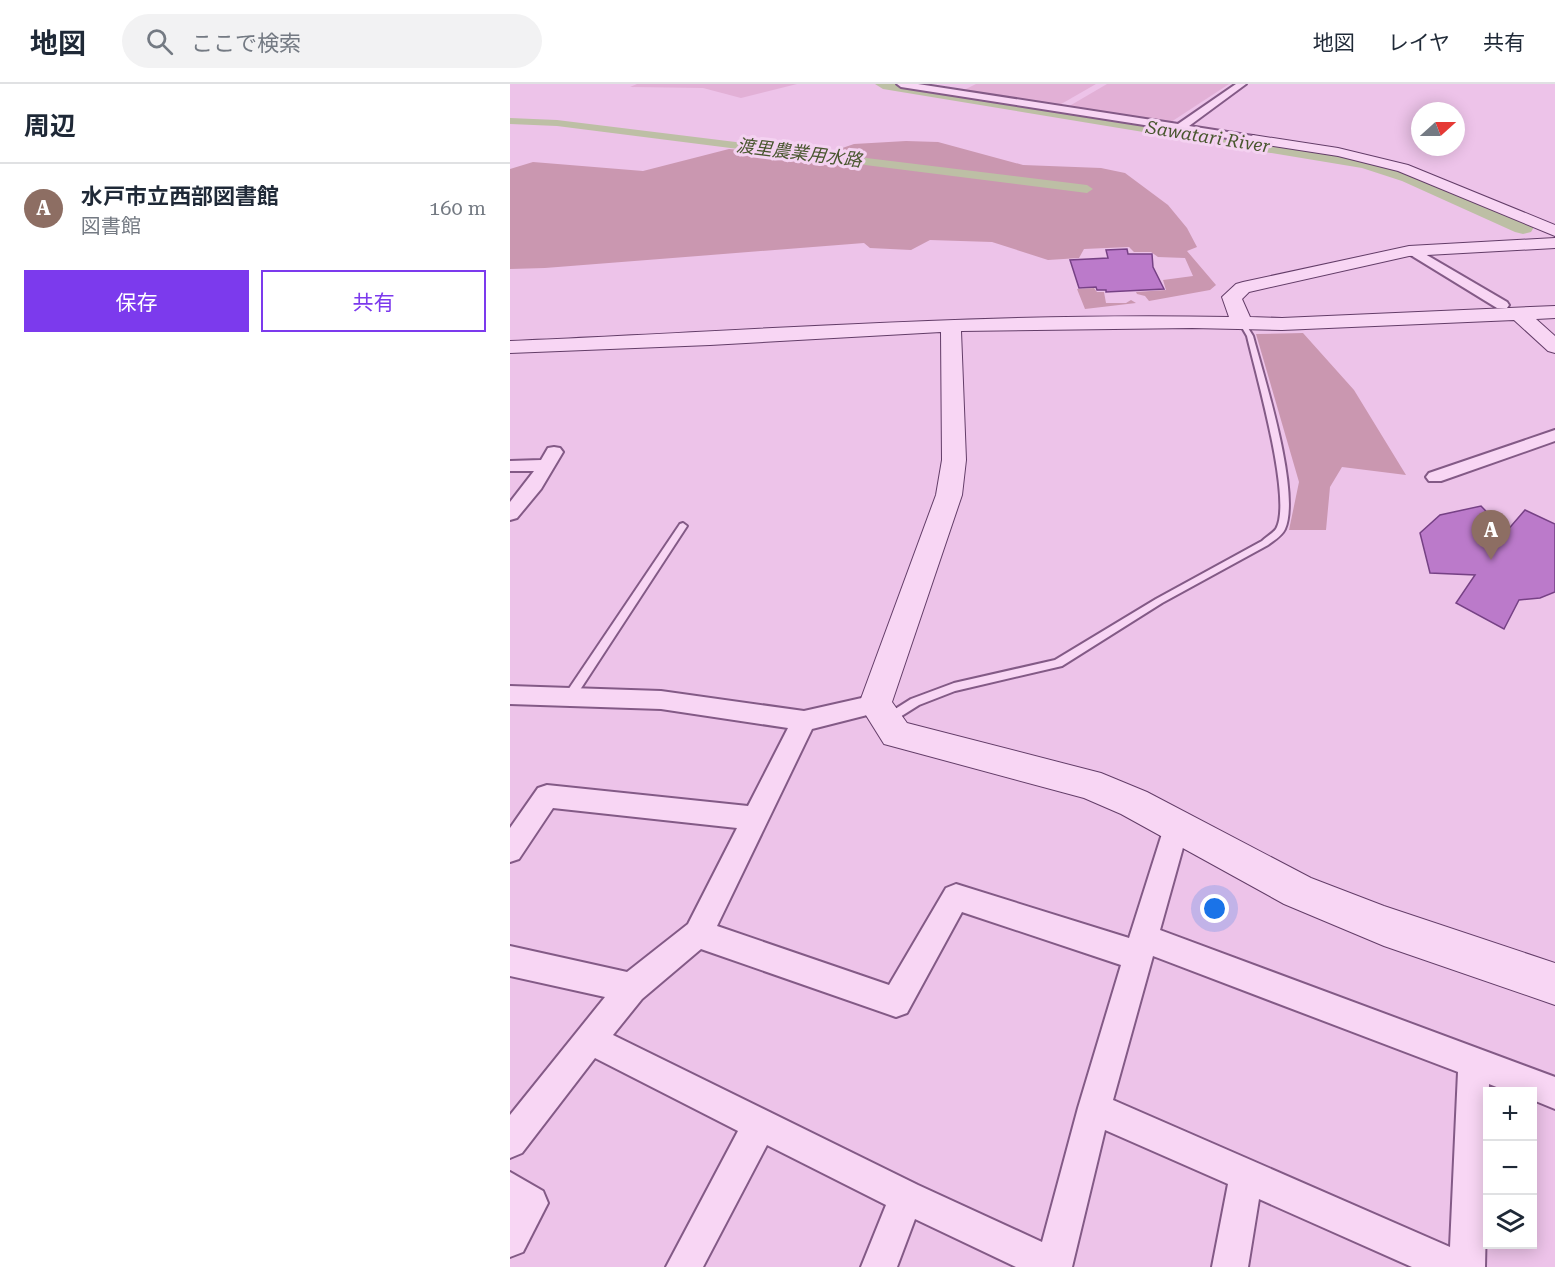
<!DOCTYPE html>
<html lang="ja">
<head>
<meta charset="utf-8">
<style>
	body { margin:0; font-family:"Roboto Serif","Noto Sans JP",serif; background:#f2f2f3; color:#1f2937 }
	.controls { position:absolute; right:18px; bottom:18px; display:grid; overflow:hidden; border-radius:0px; box-shadow:0 3px 15px #0003 }
	.controls button { width:54px; height:54px; display:grid; place-items:center; padding:0; border:0; border-bottom:2px solid #e0e1e3; background:#fff; color:#1f2937; font:30px sans-serif }
	.compass { position:absolute; left:901px; top:18px; width:54px; height:54px; border-radius:50%; background:#fff; box-shadow:0 3px 15px #0003; rotate:69deg }
	.you { position:absolute; left:705px; top:825px; width:21px; height:21px; margin:-15px; border:4px solid #fff; border-radius:50%; background:#1a73e8; box-shadow:0 0 0 9px #1a73e833 }
	.badge { display:grid; place-items:center; width:39px; height:39px; border-radius:50%; background:#7c3aed; color:#fff; font-size:20px; font-weight:700 }
	.pin { position:absolute; translate:-50% -50px; filter:drop-shadow(0 2px 3px #0008) }
	.pin::after { content:''; position:absolute; top:32px; width:21px; height:18px; background:inherit; clip-path:polygon(0 0,100% 0,50% 100%) }
	.list { margin:0; padding:0; list-style:none }
	h2 { display:flex; justify-content:space-between; align-items:center; height:78px; margin:0; padding:0 24px; font-size:26px }
	h2 small { font-size:20px; font-weight:400; color:#747a83 }
	.list li { display:grid; grid-template-columns:39px 1fr auto; gap:18px; align-items:center; box-sizing:border-box; height:90px; padding:0 24px; border-top:2px solid #e0e1e3 }
	.list b { display:block; font-size:22px; white-space:nowrap }
	.list p { margin:0; font-size:20px; white-space:nowrap; color:#747a83 }
	.list em { font-size:20px; font-style:normal; color:#747a83 }
	.actions { display:flex; gap:12px; padding:18px 24px }
	.actions a { flex:1; padding:14px 0; border:2px solid #7c3aed; border-radius:0px; text-align:center; font-size:21px; color:#7c3aed }
	.actions .main { background:#7c3aed; color:#fff }
	.icon { flex:none; width:33px; height:33px; fill:none; stroke:currentColor; stroke-width:2; stroke-linecap:round; stroke-linejoin:round }
	.map { position:relative; flex:none; width:1045px; height:1183px; overflow:hidden }
	header { display:flex; align-items:center; gap:36px; box-sizing:border-box; height:84px; padding:0 30px; background:#fff; border-bottom:2px solid #e0e1e3 }
	header strong { font-size:28px }
	nav { display:flex; gap:33px; margin-inline-start:auto; font-size:21px }
	.search { width:420px; height:54px; background:#f2f2f3; display:flex; align-items:center; gap:15px; box-sizing:border-box; padding:0 21px; border-radius:33px; color:#747a83; font-size:22px }
	main { display:flex }
	aside { flex:1; background:#fff }
	.map>svg:first-child { display:block }
	.farmland { fill:#e2b0d6 }
	.green { fill:#ca97b0 }
	.lines { fill:none; stroke-linecap:round; stroke-linejoin:round }
	.canal { fill:#bdbfa5; fill-rule:evenodd }
	.river { fill:#bdbfa5; fill-rule:evenodd }
	.building { fill:#bb7aca; stroke:#764185; stroke-width:1.5 }
	.lane-casing { stroke:#835a86; stroke-width:4 }
	.street-casing { stroke:#835a86; stroke-width:4 }
	.secondary-casing { stroke:#633d68; stroke-width:2 }
	.lane { fill:#f8d6f4; fill-rule:evenodd }
	.street { fill:#f8d6f4; fill-rule:evenodd }
	.secondary { fill:#f8d6f4; fill-rule:evenodd }
	.labels { text-anchor:middle; stroke-width:6; stroke-linejoin:round; paint-order:stroke }
	.far-water-label { font-size:18px; font-style:italic; fill:#48562e; stroke:#f4d2f1 }
</style>
</head>
<body>
<header>
<strong>地図</strong>
<div class="search"><svg class="icon" aria-label="search" viewBox="0 0 24 24"><circle cx="10" cy="10" r="6"/><path d="M15 15l6 6"/></svg>ここで検索</div>
<nav><a>地図</a><a>レイヤ</a><a>共有</a></nav>
</header>
<main>
<aside>
<h2>周辺<small></small></h2>
<ul class="list">
<li><span class="badge" style="background:#8d6e63">A</span><div><b>水戸市立西部図書館</b><p>図書館</p></div><em>160 m</em></li>
</ul>
<div class="actions"><a class="main">保存</a><a>共有</a></div>
</aside>
<div class="map">
<svg width="1045" height="1183" viewBox="0 0 1045 1183">
	<rect width="100%" height="100%" fill="#edc3e9"/>
	<g class="farmland">
		<path d="M127 0H287L231 14 193 4 120 3Z"/>
		<path d="M466 0H586L546 23 454 6Z"/>
		<path d="M597 0H719L661 38 556 24Z"/>
	</g>
	<g class="green">
		<path d="M396 57 428 58 513 81 591 84 615 89 658 121 677 144 687 163 677 167 706 201 700 206 639 217 635 212 627 210 626 208 656 206 653 196 683 192 675 174 648 173 641 168H624L619 163 574 165 569 174 538 176 482 158 420 156 401 166 360 164 354 159 35 184 0 185V85L23 78 133 87 219 65 306 73 344 60Z"/>
		<path d="M584 204 587 208H594L596 219H616L621 216 626 219 575 225 567 205Z"/>
		<path d="M793 249 844 306 896 391 832 383 820 403 816 446H779L789 398 746 250Z"/>
	</g>
	<g class="lines">
		<path class="canal" d="M0 34 47 36 577 101 583 105 577 109 47 42 0 40Z"/>
		<path class="river" d="M365 0H402L855 73 906 89 1021 138 1024 143 1021 148 1013 150 1005 148 892 97 852 84 373 5Z"/>
	</g>
	<g class="building">
		<path d="M617 165 618 170H642L643 183 654 205 596 208V206H587L586 203 569 204 560 176 598 174 596 166Z"/>
		<path d="M971 422 996 448 1015 426 1045 440V508L1030 514 1009 516 994 545 946 519 965 491 920 489 910 449 930 431Z"/>
	</g>
	<g class="lines">
		<defs>
			<g id="lane">
				<path d="M733 238 735 239 743 252C754 293 791 409 775 445 772 452 763 457 758 461L652 519 552 582 445 607 409 621 382 638 378 640 374 638 373 635 374 632 401 615 444 599 545 576 646 515 752 457C756 453 763 449 766 445 783 417 745 287 737 252L730 240Z"/>
				<path d="M173 439 177 442 64 615H56L55 612 56 609 170 440Z"/>
			</g>
			<g id="street">
				<path d="M387 0H408L668 40 726 0H736L679 42 743 52 748 55 743 58 391 3Z"/>
				<path d="M903 163 997 218 999 221 997 224H987L899 170 897 167 899 164Z"/>
				<path d="M1045 346V357L931 397H919L916 393 919 389Z"/>
				<path d="M44 363 50 364 53 368 31 405 7 434 0 436V418L24 387H0V377L31 376 38 364Z"/>
				<path d="M0 602 151 607 294 627 365 611 373 613 377 620 373 627 302 645 207 842 379 901 436 804 446 800 619 854 657 734 666 730 675 734 679 742 650 846 1045 993V1025L1023 1016V1008H999L979 1000 975 1183H902L749 1115 738 1183H702L718 1100 595 1046 562 1183H506L405 1135 387 1183H351L376 1121 257 1061 193 1183H156L228 1047 85 974 12 1069 0 1074V1031L95 913 0 892V862L117 888 178 840 227 744 43 724 9 775 0 778V744L28 704 37 701 238 722 278 644 151 625 0 620ZM452 828 611 881 568 1024 532 1158 408 1101 103 951 132 915 191 865 386 933 397 929ZM643 872 948 988 940 1163 603 1016Z"/>
				<path d="M0 1088 33 1107 38 1119 13 1168 0 1173Z"/>
			</g>
			<g id="secondary">
				<path d="M743 51 828 64 898 81 1045 141V152L888 87 828 72 738 58 736 55Z"/>
				<path d="M1045 154V164L899 172 739 208 732 215 740 233 772 234 1045 222V234L1026 235 1045 252V269L1038 267 1004 236 772 246 682 244 451 247 456 376 452 411 382 618 397 639 591 689 637 708 801 794 874 822 1045 879V921L874 862 774 820 611 730 574 714 374 660 349 620 426 411 432 376 431 248 200 261 0 269V257C240 247 479 228 719 233L712 213 726 200 733 198 899 162Z"/>
			</g>
		</defs>
		<use href="#lane" class="lane-casing"/>
		<use href="#street" class="street-casing"/>
		<use href="#secondary" class="secondary-casing"/>
		<use href="#lane" class="lane"/>
		<use href="#street" class="street"/>
		<use href="#secondary" class="secondary"/>
	</g>
	<g class="labels">
		<g class="far-water-label">
			<text transform="translate(698 53) rotate(9)" y="6">Sawatari River</text>
			<text transform="translate(289 69) rotate(7)" y="6">渡里農業用水路</text>
		</g>
	</g>
</svg>
<div class="controls">
<button>+</button>
<button>−</button>
<button><svg class="icon" aria-label="layers" viewBox="0 0 24 24"><path d="M12 4l9 5-9 5-9-5zM3 14l9 5 9-5"/></svg></button>
</div>
<svg class="compass" viewBox="-18 -18 36 36"><path d="M0-13l5 13h-10z" fill="#e53935"/><path d="M0 13l5-13h-10z" fill="#747a83"/></svg>
<div class="you"></div>
<div class="pin badge" style="left:981px;top:476px;background:#8d6e63">A</div>
</div>
</main>
</body>
</html>
